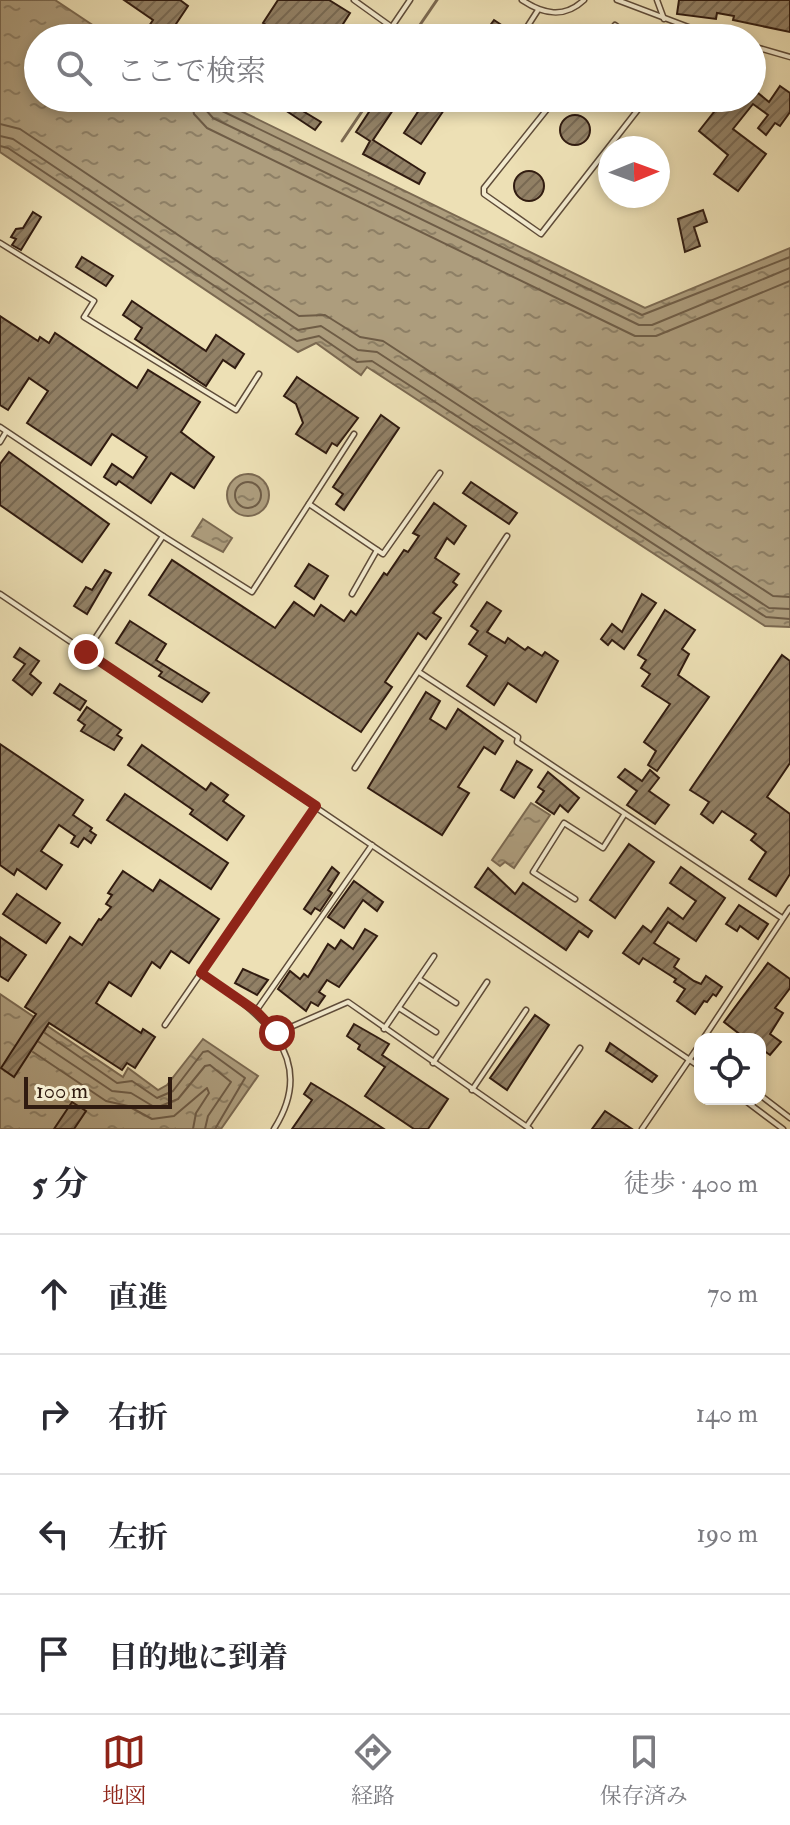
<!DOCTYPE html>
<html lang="ja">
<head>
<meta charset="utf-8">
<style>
	body { margin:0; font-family:"IM FELL Double Pica","Noto Serif JP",serif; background:#f7f7f7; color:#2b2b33 }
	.controls { position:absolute; right:24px; bottom:24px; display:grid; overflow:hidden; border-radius:16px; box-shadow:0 4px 12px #0003 }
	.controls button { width:72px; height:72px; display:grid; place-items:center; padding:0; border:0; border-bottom:2px solid #e1e1e2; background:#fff; color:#2b2b33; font:40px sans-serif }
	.compass { position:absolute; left:598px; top:136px; width:72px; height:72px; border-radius:50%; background:#fff; box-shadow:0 4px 12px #0003; rotate:89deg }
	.scale { position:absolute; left:24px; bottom:20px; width:148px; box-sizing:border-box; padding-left:8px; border:4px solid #301b10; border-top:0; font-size:22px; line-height:28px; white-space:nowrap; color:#301b10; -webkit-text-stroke:6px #f3ebcf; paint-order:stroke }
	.stop { position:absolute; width:24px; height:24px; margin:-18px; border:6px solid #8f2418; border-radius:50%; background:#fff }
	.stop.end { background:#8f2418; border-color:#fff; box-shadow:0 2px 8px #0008 }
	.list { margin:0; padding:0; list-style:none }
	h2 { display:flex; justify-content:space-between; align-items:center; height:104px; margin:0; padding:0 32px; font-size:34px }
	h2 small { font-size:26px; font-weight:400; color:#7c7c81 }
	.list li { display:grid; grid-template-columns:52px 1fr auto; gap:24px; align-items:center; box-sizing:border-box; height:120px; padding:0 32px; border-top:2px solid #e1e1e2 }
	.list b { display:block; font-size:30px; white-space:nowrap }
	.list em { font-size:26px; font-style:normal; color:#7c7c81 }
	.icon { flex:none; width:44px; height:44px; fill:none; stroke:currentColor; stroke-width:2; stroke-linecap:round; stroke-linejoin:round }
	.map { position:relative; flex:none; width:790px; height:1129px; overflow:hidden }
	.search { position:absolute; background:#fff; box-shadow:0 4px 12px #0003; left:24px; right:24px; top:24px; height:88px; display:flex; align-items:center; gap:20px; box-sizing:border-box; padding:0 28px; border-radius:44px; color:#7c7c81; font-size:30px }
	.sheet { height:584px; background:#fff }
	nav { display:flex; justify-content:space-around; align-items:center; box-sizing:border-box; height:112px; border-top:2px solid #e1e1e2; background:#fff; font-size:22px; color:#7c7c81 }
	nav a { display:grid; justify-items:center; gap:4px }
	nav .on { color:#8f2418 }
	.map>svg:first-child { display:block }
	.water { fill:url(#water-ripples); stroke:#7b6951; stroke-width:2 }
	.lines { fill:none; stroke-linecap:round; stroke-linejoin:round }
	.shore { stroke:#6e5c46; stroke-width:2 }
	.stream { stroke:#7b6951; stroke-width:3 }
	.building { fill:url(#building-hatch); stroke:#301b10; stroke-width:2 }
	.service-casing { stroke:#5f4c39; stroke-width:7 }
	.service { stroke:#f3ebcf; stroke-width:4 }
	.route { stroke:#8f2418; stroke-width:10 }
</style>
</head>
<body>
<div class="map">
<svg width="790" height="1129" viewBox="0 0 790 1129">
	<defs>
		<pattern id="water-ripples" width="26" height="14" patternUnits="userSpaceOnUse" patternTransform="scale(2)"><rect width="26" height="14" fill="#ad9d7d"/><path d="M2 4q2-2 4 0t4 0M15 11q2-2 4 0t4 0" fill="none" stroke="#8d7f65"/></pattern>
		<pattern id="building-hatch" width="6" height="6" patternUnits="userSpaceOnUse" patternTransform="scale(2)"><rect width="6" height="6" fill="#928166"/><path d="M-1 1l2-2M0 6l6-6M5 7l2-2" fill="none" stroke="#786953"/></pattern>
	</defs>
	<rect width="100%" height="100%" fill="#ede0b5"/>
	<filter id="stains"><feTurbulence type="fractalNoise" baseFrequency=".0025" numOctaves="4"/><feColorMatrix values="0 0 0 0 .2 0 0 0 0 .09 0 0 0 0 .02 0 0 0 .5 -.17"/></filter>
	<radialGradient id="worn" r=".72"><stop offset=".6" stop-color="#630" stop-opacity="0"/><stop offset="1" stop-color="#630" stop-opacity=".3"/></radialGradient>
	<g class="water">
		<path d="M0 0H55L112 38H38V98H214L645 308 790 248V627L765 626 367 367 361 375 316 343 298 352 0 152Z"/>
		<circle cx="248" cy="495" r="21"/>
		<path d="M203 519 232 538 223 552 192 536Z"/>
		<path d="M531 803 550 815 514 868 505 862 500 866 492 860Z"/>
		<path d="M0 994 123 1077 128 1068 158 1090 167 1085 203 1039 258 1076 221 1129H0Z"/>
	</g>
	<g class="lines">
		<g class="shore">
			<path d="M191 98 194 114 207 128 635 336H656L790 281"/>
			<path d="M203 98 205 109 213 118 639 325H652L790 268"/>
			<path d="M213 98 218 109 642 315 790 257"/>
			<path d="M0 124 20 129 299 316 325 315 360 337 383 341 773 596 790 597"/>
			<path d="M0 136 13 139 298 330 321 326 358 350 377 352 769 608 790 609"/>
			<path d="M0 146 8 148 297 341 319 336 357 362 372 361 766 617 790 619"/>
			<circle cx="248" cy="495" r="13"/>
			<path d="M45 1033 117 1083 132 1081 157 1098 173 1091 203 1052 208 1051 245 1078 215 1129"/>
			<path d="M39 1042 112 1091 131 1093 156 1108 178 1099 205 1066 210 1065 231 1082 208 1116 205 1129"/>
			<path d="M33 1052 106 1101 128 1106 152 1119 174 1116 207 1088 209 1093 196 1113 193 1129"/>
		</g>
		<g class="stream">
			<path d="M411 38 437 0"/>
			<path d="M342 141 371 98"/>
		</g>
	</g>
	<g class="building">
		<path d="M124 0H180L188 6 176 24 180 27 173 38H160L147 29 153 20Z"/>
		<path d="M278 0H329L350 13 334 38H285L263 23Z"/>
		<path d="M679 0H790V32L733 20 734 16 717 13 716 19 677 14Z"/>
		<path d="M494 20 512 32 508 38H481Z"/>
		<path d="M780 86 790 93V112L780 126 775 123 766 135 758 128 768 115 753 104 733 129 766 154 738 191 714 174 728 155 699 131 725 98H752V88L769 102Z"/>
		<path d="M267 98H281L321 122 315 130Z"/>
		<path d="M378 98H401L373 140 425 173 419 184 363 154 370 141 356 132Z"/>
		<path d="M427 98H452L421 144 404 133Z"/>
		<circle cx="575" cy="130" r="15"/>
		<circle cx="529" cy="186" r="15"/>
		<path d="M703 210 707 222 694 227 700 246 685 252 678 219Z"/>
		<path d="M33 212 41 217 21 250 12 245 16 239 11 237 16 229 23 228Z"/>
		<path d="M82 257 113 276 106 286 76 267Z"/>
		<path d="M132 301 206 351 216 335 244 354 235 368 223 360 206 386 135 339 142 328 123 315Z"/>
		<path d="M0 316 38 341 40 337 49 343 55 333 137 388 148 370 200 402 181 432 214 457 194 488 171 473 151 503 119 481 116 485 104 477 112 464 133 478 147 457 112 434 91 465 27 423 48 391 29 378 8 410 0 405Z"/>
		<path d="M297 377 358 418 337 446 332 443 326 453 296 434 303 423 296 404 284 396Z"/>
		<path d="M381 415 399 428 344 510 336 504 343 494 333 487Z"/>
		<path d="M9 452 109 524 82 562 0 505V464Z"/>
		<path d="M471 482 517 513 509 524 463 493Z"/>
		<path d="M434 503 466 526 454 544 447 538 435 558 459 574 453 582 457 585 433 613 441 618 426 639 418 633 385 682 392 687 361 732 149 595 172 560 275 628 294 602 314 616 321 605 344 621 351 611 356 615 384 573 387 575 404 550 408 552 419 536 413 533Z"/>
		<path d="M309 564 328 576 314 599 295 586Z"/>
		<path d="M105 570 111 573 87 614 74 606 86 587 92 590Z"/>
		<path d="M642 594 656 603 624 649 612 640 608 645 601 639 612 624 622 632Z"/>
		<path d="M487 602 501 611 487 632 505 643 508 638 525 650 528 647 542 656 545 652 558 661 536 702 508 683 494 705 467 686 487 656 469 644 478 631 471 626Z"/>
		<path d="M665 610 695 630 682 649 689 654 678 675 709 697 657 771 648 765 656 751 644 742 670 704 642 686 650 674 641 668 646 660 638 655Z"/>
		<path d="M130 621 166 644 156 660 209 693 202 702 159 676 162 672 116 643Z"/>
		<path d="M20 648 39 661 30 674 41 683 32 695 13 680 25 664 14 657Z"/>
		<path d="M782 655 790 661V763L767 797 790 814V874L776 896 749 879 766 852 751 840 756 834 722 811 713 823 701 814 709 802 690 790Z"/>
		<path d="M60 684 86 701 80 710 54 693Z"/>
		<path d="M426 692 440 701 430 719 446 729 458 709 503 741 495 754 484 747 458 787 469 793 442 835 368 788Z"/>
		<path d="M87 707 121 730 117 735 122 738 114 750 81 731 85 725 78 720Z"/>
		<path d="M0 744 83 800 73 815 92 828 90 831 96 835 91 843 84 838 78 847 71 843 75 836 59 825 41 851 62 865 46 889 17 869 14 875 0 865Z"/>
		<path d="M142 745 206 790 211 783 228 795 223 801 244 816 227 840 190 814 193 810 128 765Z"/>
		<path d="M517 761 532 770 514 798 501 790Z"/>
		<path d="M625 769 642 781 650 770 659 778 649 791 669 805 655 824 627 805 637 791 618 777Z"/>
		<path d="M548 772 579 798 568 812 560 805 554 814 536 802 544 791 538 787Z"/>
		<path d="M125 794 228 863 211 889 107 820Z"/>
		<path d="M629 844 654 862 615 918 590 900Z"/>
		<path d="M332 867 339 873 328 890 332 893 320 911 315 908 311 914 304 909Z"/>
		<path d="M681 867 725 898 696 941 668 922 654 943 679 959 674 967 694 981 701 984 706 976 722 987 716 996 713 994 707 1002 704 1001 695 1014 677 1001 685 989 674 982 676 979 643 958 639 964 623 953 643 926 651 932 668 908 683 919 696 901 670 883Z"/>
		<path d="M488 868 515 894 523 883 592 931 588 937 579 931 566 950 475 887Z"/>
		<path d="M123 871 153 891 160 880 219 919 189 963 171 951 160 968 152 962 131 996 109 982 96 1003 141 1033 143 1029 155 1037 135 1068 127 1063 122 1070 49 1023 14 1077 1 1068 36 1014 25 1007 70 937 82 945 99 919 101 920 111 907 106 904 112 895 108 893Z"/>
		<path d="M354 881 383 902 377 911 363 900 344 928 328 917Z"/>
		<path d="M17 894 60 923 46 943 3 914Z"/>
		<path d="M739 905 768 924 758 939 740 926 737 931 726 924Z"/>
		<path d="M365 929 377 936 339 987 327 980 319 992 325 996 318 1006 311 1002 306 1011 278 989 290 971 300 979 304 974 308 977 328 944 335 949 341 940 353 949Z"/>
		<path d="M0 937 26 955 8 981 0 976Z"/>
		<path d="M768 963 790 979V988L775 1008 783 1013 770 1034 781 1042 770 1055 760 1048V1039H746L724 1022Z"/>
		<path d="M243 969 268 980 257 995 235 983Z"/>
		<path d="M535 1015 549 1025 507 1090 490 1078Z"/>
		<path d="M354 1024 389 1044 382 1055 448 1099 428 1129H414L365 1096 385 1067 358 1049 360 1045 347 1036Z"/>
		<path d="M610 1043 657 1076 652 1082 606 1051Z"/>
		<path d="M311 1083 344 1103 384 1129H292L312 1100 304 1094Z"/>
		<path d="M72 1102 86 1111 74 1129H54Z"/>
		<path d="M605 1111 632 1129H592Z"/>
	</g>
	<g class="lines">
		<defs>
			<g id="service">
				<path d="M354 0 407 38"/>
				<path d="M522 0C543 14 564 19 584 0"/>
				<path d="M617 0 699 31"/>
				<path d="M657 0 664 19"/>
				<path d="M393 25 410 0"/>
				<path d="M520 38 538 10"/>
				<path d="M604 38 615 25 632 38"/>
				<path d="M694 38 699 31 723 38"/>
				<path d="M752 46 790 57"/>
				<path d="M556 98 484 188V194L541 234 647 98"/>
				<path d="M317 103 336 98"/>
				<path d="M0 243 94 301 84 317 236 410 259 374"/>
				<path d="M0 427 163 536 86 652"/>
				<path d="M0 442 6 432"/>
				<path d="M309 504 383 554 440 473"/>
				<path d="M163 536 252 592 354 434"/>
				<path d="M0 594 700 1067"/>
				<path d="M352 594 377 550"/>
				<path d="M419 672 518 737 517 742 782 918"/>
				<path d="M355 768 507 536"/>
				<path d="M575 899 533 872 564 823 603 848 624 815"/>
				<path d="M201 973C255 1010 322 1054 274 1129"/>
				<path d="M419 979 456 1003"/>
				<path d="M399 1008 436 1032"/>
				<path d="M256 1011 372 845"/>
				<path d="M165 1025 316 806"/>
				<path d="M384 1029 434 956"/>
				<path d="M277 1033 348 1002 530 1129"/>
				<path d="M703 1039 790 908"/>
				<path d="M433 1063 487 982"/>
				<path d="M472 1090 526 1010"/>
				<path d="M760 1095 790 1118"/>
				<path d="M743 1099 783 1129"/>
				<path d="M527 1126 580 1048"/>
				<path d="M642 1129 700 1044"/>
			</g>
		</defs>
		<use href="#service" class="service-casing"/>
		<use href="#service" class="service"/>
	</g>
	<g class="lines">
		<path class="route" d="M86 652 316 806 201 973 256 1011 277 1033"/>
	</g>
	<rect width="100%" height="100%" filter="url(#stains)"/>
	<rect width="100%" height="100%" fill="url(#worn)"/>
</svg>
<div class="controls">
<button><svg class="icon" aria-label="locate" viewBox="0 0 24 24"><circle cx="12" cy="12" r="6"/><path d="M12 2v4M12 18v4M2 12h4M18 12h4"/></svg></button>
</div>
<svg class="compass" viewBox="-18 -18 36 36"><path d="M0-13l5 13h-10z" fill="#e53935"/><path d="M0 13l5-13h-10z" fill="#7c7c81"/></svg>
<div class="scale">100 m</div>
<div class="stop" style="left:277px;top:1033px"></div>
<div class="stop end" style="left:86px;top:652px"></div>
<div class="search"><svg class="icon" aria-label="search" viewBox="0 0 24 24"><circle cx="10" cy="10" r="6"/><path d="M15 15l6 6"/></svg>ここで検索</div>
</div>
<section class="sheet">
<h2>5 分<small>徒歩 · 400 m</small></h2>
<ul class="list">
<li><svg class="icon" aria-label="ahead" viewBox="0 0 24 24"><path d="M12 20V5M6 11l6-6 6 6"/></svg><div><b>直進</b></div><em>70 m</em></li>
<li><svg class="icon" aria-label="right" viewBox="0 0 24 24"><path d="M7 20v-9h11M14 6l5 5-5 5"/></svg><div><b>右折</b></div><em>140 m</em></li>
<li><svg class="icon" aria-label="left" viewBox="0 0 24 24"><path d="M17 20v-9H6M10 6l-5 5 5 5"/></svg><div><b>左折</b></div><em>190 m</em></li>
<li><svg class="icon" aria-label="arrive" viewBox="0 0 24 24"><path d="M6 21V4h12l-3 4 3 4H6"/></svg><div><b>目的地に到着</b></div></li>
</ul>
</section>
<nav>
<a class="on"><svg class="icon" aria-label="map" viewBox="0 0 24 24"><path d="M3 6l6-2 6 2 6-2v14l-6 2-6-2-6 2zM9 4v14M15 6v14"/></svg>地図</a>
<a><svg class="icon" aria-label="directions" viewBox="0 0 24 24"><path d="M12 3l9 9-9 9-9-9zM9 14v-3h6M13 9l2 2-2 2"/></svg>経路</a>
<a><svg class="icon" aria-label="saved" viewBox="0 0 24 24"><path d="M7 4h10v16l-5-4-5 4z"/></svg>保存済み</a>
</nav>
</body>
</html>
